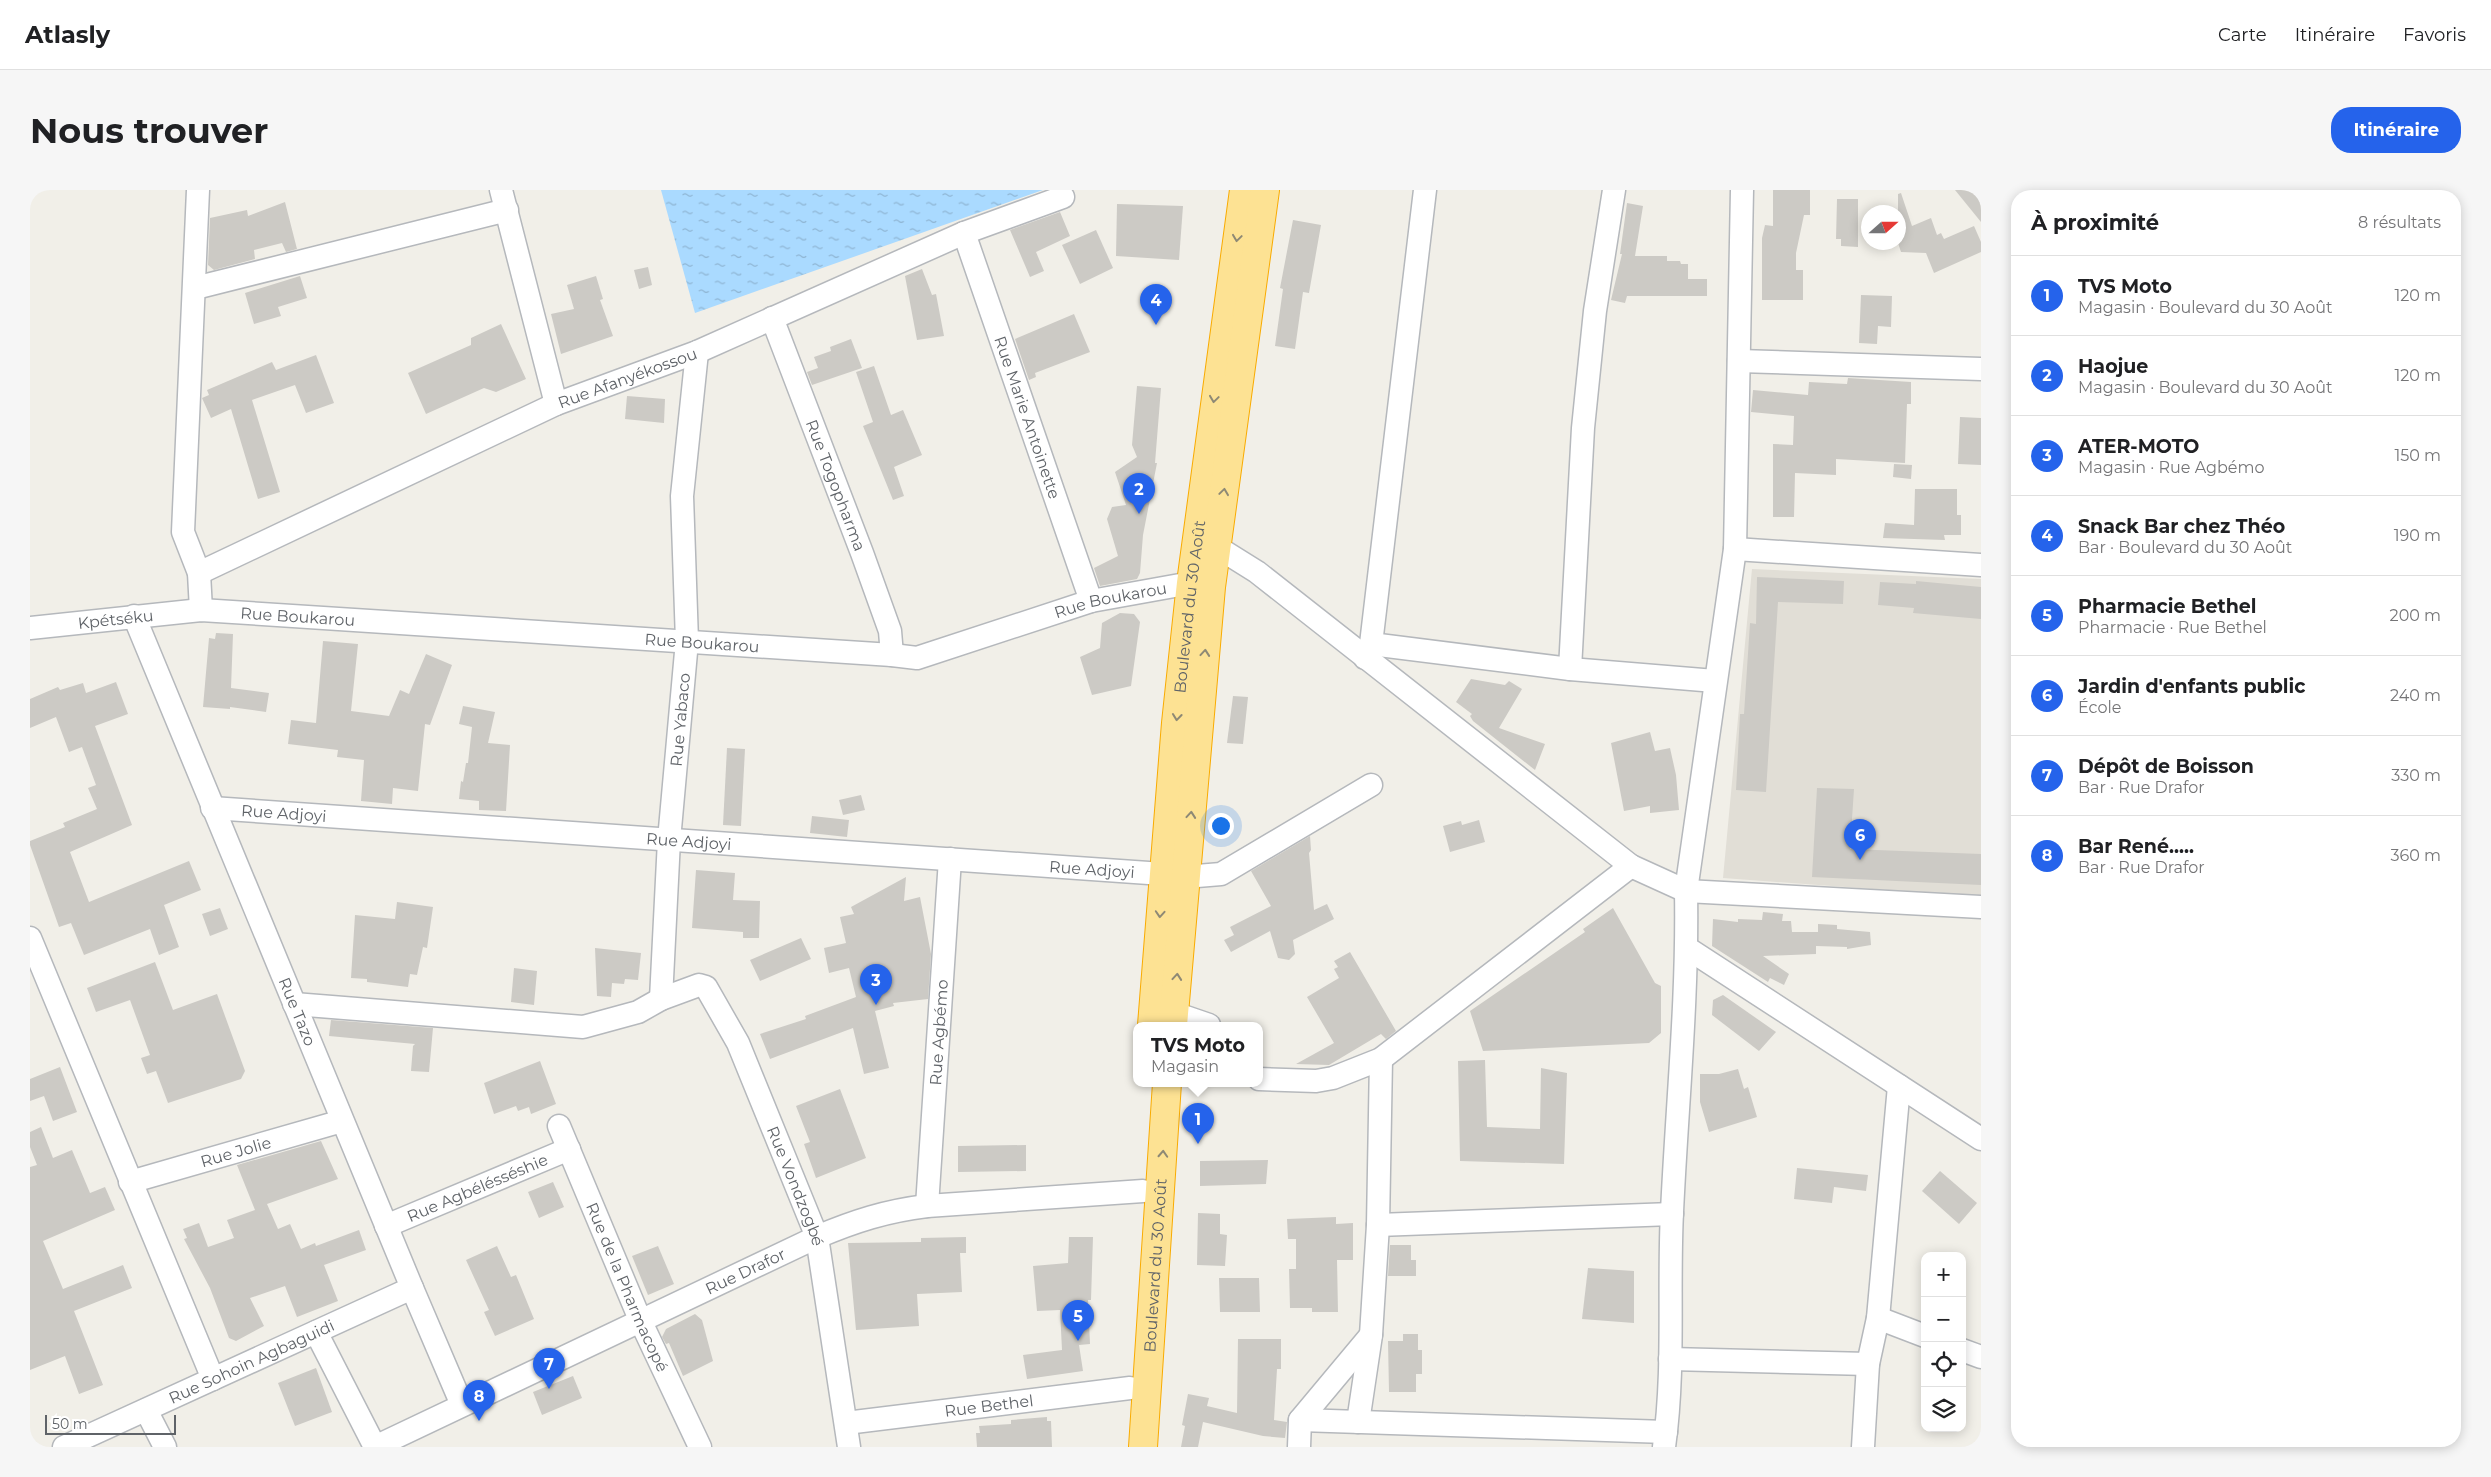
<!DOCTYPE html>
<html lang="fr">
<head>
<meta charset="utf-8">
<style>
	body { margin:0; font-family:Montserrat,sans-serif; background:#f6f6f6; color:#202124 }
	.controls { position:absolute; right:15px; bottom:15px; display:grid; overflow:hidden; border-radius:10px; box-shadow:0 2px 12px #0003 }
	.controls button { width:45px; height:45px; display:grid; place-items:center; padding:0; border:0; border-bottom:1px solid #e0e0e0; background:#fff; color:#202124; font:25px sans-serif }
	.compass { position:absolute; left:1831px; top:15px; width:45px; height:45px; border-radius:50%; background:#fff; box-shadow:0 2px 12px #0003; rotate:69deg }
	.scale { position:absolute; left:15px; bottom:12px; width:131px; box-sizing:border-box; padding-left:5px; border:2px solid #5f6368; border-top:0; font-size:14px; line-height:18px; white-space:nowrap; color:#5f6368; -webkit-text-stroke:4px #fff; paint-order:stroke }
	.you { position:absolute; left:1190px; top:635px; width:18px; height:18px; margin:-12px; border:4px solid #fff; border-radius:50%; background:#1a73e8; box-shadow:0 0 0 8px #1a73e833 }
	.badge { display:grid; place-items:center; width:32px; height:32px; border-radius:50%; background:#2563eb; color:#fff; font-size:16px; font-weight:700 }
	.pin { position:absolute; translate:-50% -41px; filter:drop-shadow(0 1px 2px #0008) }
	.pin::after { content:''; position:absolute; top:26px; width:18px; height:15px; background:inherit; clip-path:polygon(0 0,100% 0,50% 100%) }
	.popup { position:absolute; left:1103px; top:832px; width:130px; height:65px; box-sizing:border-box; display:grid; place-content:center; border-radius:10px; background:#fff; filter:drop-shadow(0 1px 4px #0005); font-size:16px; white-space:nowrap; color:#757577 }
	.popup b { font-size:19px; color:#202124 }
	.popup::after { content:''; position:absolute; left:50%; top:100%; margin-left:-10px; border:10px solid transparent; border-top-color:#fff }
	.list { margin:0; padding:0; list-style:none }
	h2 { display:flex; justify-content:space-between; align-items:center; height:65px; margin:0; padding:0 20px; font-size:21px }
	h2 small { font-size:16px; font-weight:400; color:#757577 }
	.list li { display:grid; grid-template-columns:32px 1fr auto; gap:15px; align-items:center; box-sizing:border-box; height:80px; padding:0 20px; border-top:1px solid #e0e0e0 }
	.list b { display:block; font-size:19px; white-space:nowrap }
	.list p { margin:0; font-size:16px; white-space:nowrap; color:#757577 }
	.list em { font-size:16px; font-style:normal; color:#757577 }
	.icon { flex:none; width:28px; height:28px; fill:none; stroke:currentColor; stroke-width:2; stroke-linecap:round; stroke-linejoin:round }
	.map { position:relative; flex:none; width:1951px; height:1257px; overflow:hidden; border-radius:20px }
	header { display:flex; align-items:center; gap:30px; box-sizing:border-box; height:70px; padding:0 25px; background:#fff; border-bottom:1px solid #e0e0e0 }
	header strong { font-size:24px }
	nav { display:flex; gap:28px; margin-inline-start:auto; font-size:18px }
	.intro { display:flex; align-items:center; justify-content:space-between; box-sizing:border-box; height:120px; padding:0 30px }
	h1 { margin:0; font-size:35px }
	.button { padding:12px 22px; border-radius:20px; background:#2563eb; color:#fff; font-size:18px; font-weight:700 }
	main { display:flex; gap:30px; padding:0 30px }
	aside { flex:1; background:#fff; border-radius:20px; box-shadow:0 2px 12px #0003 }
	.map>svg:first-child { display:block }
	.education { fill:#e1ded6 }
	.water { fill:url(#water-ripples) }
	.building { fill:#cccac5 }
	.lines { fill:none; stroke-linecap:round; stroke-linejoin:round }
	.minor-casing { stroke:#b5b8bc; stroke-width:25 }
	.highway-casing { stroke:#f9ab00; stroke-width:30 }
	.minor { stroke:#fff; stroke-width:22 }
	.highway { stroke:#fde293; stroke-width:28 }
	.oneway { stroke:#8e8975 }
	.labels { text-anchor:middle; stroke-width:4.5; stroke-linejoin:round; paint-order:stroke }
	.street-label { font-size:16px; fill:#5f6368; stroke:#fff }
</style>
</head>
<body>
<header>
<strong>Atlasly</strong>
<nav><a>Carte</a><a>Itinéraire</a><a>Favoris</a></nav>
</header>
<div class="intro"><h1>Nous trouver</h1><a class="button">Itinéraire</a></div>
<main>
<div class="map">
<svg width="1951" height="1257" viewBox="0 0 1951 1257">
	<defs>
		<pattern id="water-ripples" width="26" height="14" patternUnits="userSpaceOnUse" patternTransform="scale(1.25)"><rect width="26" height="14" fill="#aadaff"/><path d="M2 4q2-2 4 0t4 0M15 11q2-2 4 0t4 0" fill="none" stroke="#8eb4d2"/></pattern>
	</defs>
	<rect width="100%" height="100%" fill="#f1efe8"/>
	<path class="education" d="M1722 379 1951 389V707L1693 688Z"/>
	<path class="water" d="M631 0H1013L665 123Z"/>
	<g class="building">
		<path d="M1743 0H1780V25H1774L1766 63V80H1773V110H1732V48L1735 35 1743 36Z"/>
		<path d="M1925 0H1951V32Z"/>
		<path d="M1871 3 1882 36 1901 28 1907 45 1911 43 1914 49 1944 36 1951 52V62L1904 83 1896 63 1871 62 1868 53V4Z"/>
		<path d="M1807 9H1828V57L1811 56V49H1806Z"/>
		<path d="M255 12 267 59 256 62 252 53 224 60 225 69 184 80 178 75 180 28 217 20 218 26Z"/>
		<path d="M1597 13 1613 16 1605 66H1637V71H1650L1651 74H1658V89H1677V106H1597L1595 113 1581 110 1592 64H1590Z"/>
		<path d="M1087 14 1153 16 1149 70 1086 66Z"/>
		<path d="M1030 22 1040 46 1006 62 1014 81 1000 87 980 40Z"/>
		<path d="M1263 30 1291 35 1279 103 1273 102 1265 159 1245 156 1253 99 1250 98Z"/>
		<path d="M1066 40 1083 78 1050 94 1032 55Z"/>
		<path d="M618 77 622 95 609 99 604 80Z"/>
		<path d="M892 79 902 105 906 104 914 146 887 150 875 86Z"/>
		<path d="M270 86 277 108 248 117 251 126 224 134 215 103Z"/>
		<path d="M566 86 573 109 570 110 583 146 531 164 521 124 544 119 537 95Z"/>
		<path d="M1831 105 1862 106 1861 137 1848 136 1847 154 1829 153Z"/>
		<path d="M1044 124 1060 162 1005 183 1006 187 999 190 985 149Z"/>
		<path d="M471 134 496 189 466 202 454 198 396 224 378 183 441 155V148Z"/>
		<path d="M821 149 832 178 782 195 777 182 788 178 784 167 801 161 800 157Z"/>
		<path d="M286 165 304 213 276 223 265 195 222 210 250 302 228 309 201 219 181 228 172 208 179 205 177 200 242 172 246 180Z"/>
		<path d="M844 176 861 225 873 220 892 265 864 277 874 306 863 310 833 236 843 232 826 182Z"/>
		<path d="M1818 188 1881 192V214H1877L1875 273 1806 269V285L1765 283 1764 327H1743V254L1763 255 1764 226 1721 222 1723 200 1778 205 1779 192 1817 194Z"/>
		<path d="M1107 196 1131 198 1125 273H1127L1113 345 1110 383 1107 389 1070 396 1064 378 1088 366 1077 329 1082 317 1096 315 1085 282 1107 267 1102 255Z"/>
		<path d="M597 206 635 209 634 233 595 229Z"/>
		<path d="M1930 227 1951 228V275L1928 274Z"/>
		<path d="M1864 274 1882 275 1881 289 1863 287Z"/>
		<path d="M1885 299H1927V325H1931V345H1914L1915 350 1853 348 1855 333 1884 335Z"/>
		<path d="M1727 387 1814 391 1813 414 1748 412 1736 602 1706 600 1710 524H1714L1720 433 1726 434Z"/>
		<path d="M1886 391 1951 397V429L1883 423 1884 418 1848 415 1850 392 1886 394Z"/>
		<path d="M1090 423 1104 424 1110 432 1101 496 1062 505 1050 467 1070 458 1072 433Z"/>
		<path d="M186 443 203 444 201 498 239 503 236 522 200 517V519L173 517 179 448 185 449Z"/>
		<path d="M293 451 328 454 321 521 359 526 370 500 379 504 396 464 422 475 400 535 395 534 388 601 363 598 362 614 331 611 334 570 307 567 308 560 258 554 261 530 286 533Z"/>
		<path d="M1441 489 1475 495 1479 491 1492 499 1469 538 1515 554 1505 580 1443 531 1440 526 1442 524 1426 512Z"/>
		<path d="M86 492 98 524 65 536 102 635 40 662 59 712 159 671 171 700 134 715 149 757 129 765 120 739 54 765 41 733 29 737 0 655V651L35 637 33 633 67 619 58 598 66 595 52 557 39 562 26 527 0 538V509L28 497 30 500 53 493 56 503Z"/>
		<path d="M1203 506 1218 507 1213 554 1197 553Z"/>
		<path d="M433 516 465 522 458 553 480 555 476 621 449 620V611L429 609 431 591 433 592 436 573H438L442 537 429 534Z"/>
		<path d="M1620 542 1625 561 1640 558 1646 585 1649 620 1620 623V616L1594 621 1581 553Z"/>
		<path d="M697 558 715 559 711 636 693 635Z"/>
		<path d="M1787 598 1824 599 1820 659 1951 664V695L1782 687Z"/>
		<path d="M831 605 835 620 813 625 809 610Z"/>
		<path d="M782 626 819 630 817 647 780 643Z"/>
		<path d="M1449 630 1455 652 1420 662 1413 636 1431 631 1432 635Z"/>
		<path d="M1280 646 1281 660 1279 663 1284 720 1297 714 1304 729 1263 750 1265 764 1259 770 1248 768 1240 741 1201 762 1194 750 1204 745 1200 737 1241 716 1221 681Z"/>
		<path d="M666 680 705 683 703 710 730 711 729 748H713V742L662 738Z"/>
		<path d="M876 687 874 711 890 707 901 764 898 809 863 813 864 816 845 821 859 878 834 884 823 838 740 869 730 844 776 829 775 826 826 807 819 778 799 783 794 758 816 753 810 727 824 724 821 717Z"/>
		<path d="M367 712 403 717 397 758 393 757 387 785 380 784 378 797 337 792V789L321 788 325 725 365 729Z"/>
		<path d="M190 718 198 739 180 746 172 724Z"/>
		<path d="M1583 718 1625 793 1631 796V843L1619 853 1453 861 1440 821 1555 742 1553 739Z"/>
		<path d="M1733 722 1753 724 1752 731H1761L1762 742H1788V734L1807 735V739L1840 742 1841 755 1817 759V757L1786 756V764L1733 766 1759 784 1754 795 1740 788 1738 792 1682 756 1683 729 1708 732V729L1732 730Z"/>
		<path d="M771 748 781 769 730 791 720 770Z"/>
		<path d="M565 758 611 763 608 790 595 789 594 794 582 793 581 807 567 806Z"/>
		<path d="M1320 762 1366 841 1356 849 1351 844 1299 875 1266 874 1304 853 1277 807 1309 788 1304 779 1308 777 1304 771Z"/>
		<path d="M125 772 143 820 187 804 215 881 211 889 138 913 126 881 117 884 111 868 120 865 100 810 66 822 57 798Z"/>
		<path d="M484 778 507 781 504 815 481 812Z"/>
		<path d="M1693 805 1746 842 1729 861 1682 825 1683 810Z"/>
		<path d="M301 830 403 838 399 882 381 881 383 856 385 854 299 846Z"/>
		<path d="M1455 870 1457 937 1510 939 1511 878 1537 883 1534 974 1430 971 1428 871Z"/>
		<path d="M510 871 526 914 501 924 499 917 488 921 486 916 464 924 454 893Z"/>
		<path d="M30 877 47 922 23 931 14 906 0 911V889Z"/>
		<path d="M1708 879 1714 899 1718 897 1727 927 1679 942 1670 912V884H1689Z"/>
		<path d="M810 899 836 968 786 988 774 954 780 952 766 916Z"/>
		<path d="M11 937 23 968 42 960 60 1003 75 997 85 1020 13 1051 33 1099 93 1075 102 1098 44 1121 73 1195 49 1204 35 1166 0 1180V977L7 975 0 957V942Z"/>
		<path d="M291 951 308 989 237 1014 248 1039 260 1034 271 1059 285 1053 286 1056 329 1040 336 1060 294 1075 308 1111 267 1127 255 1096 220 1108 234 1136 206 1151 199 1148 180 1098 154 1049 157 1048 153 1039 169 1033 178 1057 204 1048 197 1030 225 1020 207 975Z"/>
		<path d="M996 955V981L928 982V956Z"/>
		<path d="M1238 970 1236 994 1170 996V971Z"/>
		<path d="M1767 978 1838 985 1836 1001 1804 997 1802 1013 1764 1009Z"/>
		<path d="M1910 981 1947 1013 1929 1034 1892 1001Z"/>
		<path d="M523 992 534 1017 509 1028 498 1002Z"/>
		<path d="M1168 1023 1190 1024V1044L1197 1045 1195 1076 1167 1075Z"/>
		<path d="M1306 1027V1034L1323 1033V1070H1307L1308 1122H1282V1118H1260L1259 1079H1266V1049H1258L1257 1029Z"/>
		<path d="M936 1047V1063H930L932 1102 887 1104 889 1136 826 1140 818 1053 891 1052V1048Z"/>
		<path d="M1039 1047H1063L1061 1110H1058L1060 1154 1049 1155 1053 1181 997 1189 993 1165 1032 1160 1030 1120 1007 1121 1003 1076 1038 1073Z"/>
		<path d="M1360 1055H1381V1070H1386V1086H1358Z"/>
		<path d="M467 1056 481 1087 486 1085 504 1129 465 1146 454 1122 459 1120 436 1070Z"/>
		<path d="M628 1056 644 1094 618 1105 602 1066Z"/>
		<path d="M1558 1078 1604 1081V1133L1552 1129Z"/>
		<path d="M1189 1088H1229L1230 1122H1190Z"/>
		<path d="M665 1124 672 1130 683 1171 653 1186 639 1153 636 1154 632 1147 636 1139Z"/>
		<path d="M1373 1144H1388V1160H1392V1184H1386V1202H1359L1358 1151H1373Z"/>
		<path d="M1208 1149H1251V1179H1247L1244 1230 1257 1232 1255 1248 1233 1246 1173 1232 1168 1257H1151L1155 1236 1152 1235 1158 1204 1179 1208 1177 1216 1207 1223Z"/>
		<path d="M286 1178 302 1222 265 1236 248 1193Z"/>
		<path d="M543 1186 552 1208 512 1225 503 1202Z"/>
		<path d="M1017 1227V1231H1021L1022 1257H947L946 1243H950L949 1236 981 1234V1230Z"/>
	</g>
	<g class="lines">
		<defs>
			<g id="minor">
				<path d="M168 0 153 342 169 383 171 420"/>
				<path d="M471 0 526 214"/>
				<path id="s1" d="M934 43 1061 411"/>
				<path d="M165 98 477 20"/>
				<path id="s2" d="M742 128 832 363 860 441 862 465"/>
				<path d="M1709 171 1951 179"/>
				<path d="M1187 357 1227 382 1601 676 1656 701 1951 717"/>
				<path d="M1705 359 1951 375"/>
				<path id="s3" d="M169 383 526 214 667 162 934 43 1033 7"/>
				<path id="s4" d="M104 426 382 1098 432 1215"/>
				<path id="s5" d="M0 438 171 420 862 465 887 468 1061 411 1161 393"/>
				<path d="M1341 454 1540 479 1685 491"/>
				<path d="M1335 468 1341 454 1395 0"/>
				<path d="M1540 479 1553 238 1565 121 1584 0"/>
				<path id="s6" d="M182 618 1133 684"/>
				<path d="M1155 687 1191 684 1341 595"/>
				<path d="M0 748 183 1189"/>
				<path d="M1657 758 1951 949"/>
				<path id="s7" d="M631 809 639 650 657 451 652 306 667 162"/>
				<path id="s8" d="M264 814 553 837 608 822 631 809 669 795 676 797 708 853 787 1047 819 1257"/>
				<path d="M1144 823 1179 835"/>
				<path d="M1229 889 1286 891 1303 888 1351 869 1601 676"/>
				<path id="s9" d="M529 936 611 1132 670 1257"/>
				<path id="s10" d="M100 992 312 931"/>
				<path id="s11" d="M897 1016 920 669"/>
				<path d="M1348 1035 1642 1024"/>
				<path id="s12" d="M356 1036 539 959"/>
				<path d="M1848 1128 1895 1146"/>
				<path d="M286 1142 345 1257"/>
				<path d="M1932 1160 1951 1167"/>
				<path d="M1640 1169 1838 1174"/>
				<path d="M116 1220 135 1257"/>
				<path d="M1270 1230 1636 1242"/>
				<path d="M1328 1232 1341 1145 1348 1035 1351 869"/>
				<path id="s13" d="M816 1233 1100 1198"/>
				<path id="s14" d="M34 1257 382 1098"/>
				<path id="s15" d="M345 1257 787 1047C825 1031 856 1021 897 1016L1113 1001"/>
				<path d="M1269 1257 1270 1230 1341 1145"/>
				<path d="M1634 1257C1645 1179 1638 1100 1642 1022 1647 915 1658 808 1656 701L1705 359 1712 0"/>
				<path d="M1833 1257 1838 1174 1848 1128 1869 896"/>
			</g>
			<g id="highway">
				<path id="s16" d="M1122 835 1146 533 1161 393 1214 0"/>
				<path d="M1143 835 1181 397 1235 0"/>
				<path id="s17" d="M1113 1257 1137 893"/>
			</g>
		</defs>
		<use href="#minor" class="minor-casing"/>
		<use href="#highway" class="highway-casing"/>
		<use href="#minor" class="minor"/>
		<use href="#highway" class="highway"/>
	</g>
	<defs><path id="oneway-chevron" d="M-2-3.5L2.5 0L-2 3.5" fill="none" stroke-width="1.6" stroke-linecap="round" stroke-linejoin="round" transform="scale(1.25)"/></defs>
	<g class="oneway">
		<use href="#oneway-chevron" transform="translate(1207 48) rotate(98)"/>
		<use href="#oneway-chevron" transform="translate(1184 209) rotate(98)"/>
		<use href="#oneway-chevron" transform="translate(1194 302) rotate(-82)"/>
		<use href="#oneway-chevron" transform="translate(1175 463) rotate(-85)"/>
		<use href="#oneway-chevron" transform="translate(1147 527) rotate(96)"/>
		<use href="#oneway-chevron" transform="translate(1161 625) rotate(-85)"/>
		<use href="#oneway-chevron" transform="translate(1130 724) rotate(94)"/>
		<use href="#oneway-chevron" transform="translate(1147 787) rotate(-85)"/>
		<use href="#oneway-chevron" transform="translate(1133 964) rotate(-87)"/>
	</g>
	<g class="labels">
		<g class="street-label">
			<text dy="6" stroke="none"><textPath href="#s3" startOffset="471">Rue Afanyékossou</textPath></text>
			<text dy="6" stroke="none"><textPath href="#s1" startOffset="195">Rue Marie Antoinette</textPath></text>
			<text dy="6" stroke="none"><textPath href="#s2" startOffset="179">Rue Togopharma</textPath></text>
			<text dy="6" stroke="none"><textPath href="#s5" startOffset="1092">Rue Boukarou</textPath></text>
			<text dy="6" stroke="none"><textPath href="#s16" startOffset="420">Boulevard du 30 Août</textPath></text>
			<text dy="6" stroke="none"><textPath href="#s5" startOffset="269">Rue Boukarou</textPath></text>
			<text dy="6" stroke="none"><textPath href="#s5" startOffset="86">Kpétséku</textPath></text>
			<text dy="6" stroke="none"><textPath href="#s5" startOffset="674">Rue Boukarou</textPath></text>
			<text dy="6" stroke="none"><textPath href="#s7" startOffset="280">Rue Yabaco</textPath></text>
			<text dy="6" stroke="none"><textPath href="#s6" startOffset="72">Rue Adjoyi</textPath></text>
			<text dy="6" stroke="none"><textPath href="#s6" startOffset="478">Rue Adjoyi</textPath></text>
			<text dy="6" stroke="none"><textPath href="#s6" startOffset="882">Rue Adjoyi</textPath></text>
			<text dy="6" stroke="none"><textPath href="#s4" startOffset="428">Rue Tazo</textPath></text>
			<text dy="6" stroke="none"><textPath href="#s11" startOffset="174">Rue Agbémo</textPath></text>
			<text dy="6" stroke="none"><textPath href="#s10" startOffset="110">Rue Jolie</textPath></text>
			<text dy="6" stroke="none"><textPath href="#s12" startOffset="99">Rue Agbélésséshie</textPath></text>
			<text dy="6" stroke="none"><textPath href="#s8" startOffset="640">Rue Vondzogbé</textPath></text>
			<text dy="6" stroke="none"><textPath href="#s17" startOffset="182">Boulevard du 30 Août</textPath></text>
			<text dy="6" stroke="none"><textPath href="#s15" startOffset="410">Rue Drafor</textPath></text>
			<text dy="6" stroke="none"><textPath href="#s9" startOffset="175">Rue de la Pharmacopé</textPath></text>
			<text dy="6" stroke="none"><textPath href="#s14" startOffset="206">Rue Sohoin Agbaguidi</textPath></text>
			<text dy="6" stroke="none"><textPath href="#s13" startOffset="144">Rue Bethel</textPath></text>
		</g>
	</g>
</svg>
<div class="controls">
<button>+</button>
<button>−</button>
<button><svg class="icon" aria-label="locate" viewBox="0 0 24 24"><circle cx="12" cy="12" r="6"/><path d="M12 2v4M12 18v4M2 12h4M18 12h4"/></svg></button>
<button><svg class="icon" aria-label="layers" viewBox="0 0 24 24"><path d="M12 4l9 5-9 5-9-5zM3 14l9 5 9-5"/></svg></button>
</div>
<svg class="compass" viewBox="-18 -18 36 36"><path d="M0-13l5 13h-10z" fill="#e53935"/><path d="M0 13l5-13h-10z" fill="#757577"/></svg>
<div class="scale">50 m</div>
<div class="you"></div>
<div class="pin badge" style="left:1168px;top:954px">1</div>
<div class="popup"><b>TVS Moto</b>Magasin</div>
<div class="pin badge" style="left:1109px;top:324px">2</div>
<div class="pin badge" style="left:846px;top:815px">3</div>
<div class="pin badge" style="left:1126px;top:135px">4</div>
<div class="pin badge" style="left:1048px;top:1151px">5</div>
<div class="pin badge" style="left:1830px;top:670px">6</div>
<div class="pin badge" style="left:519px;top:1199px">7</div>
<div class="pin badge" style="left:449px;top:1231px">8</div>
</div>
<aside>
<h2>À proximité<small>8 résultats</small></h2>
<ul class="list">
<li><span class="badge">1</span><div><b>TVS Moto</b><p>Magasin · Boulevard du 30 Août</p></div><em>120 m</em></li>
<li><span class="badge">2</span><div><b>Haojue</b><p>Magasin · Boulevard du 30 Août</p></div><em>120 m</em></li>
<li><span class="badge">3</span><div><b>ATER-MOTO</b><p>Magasin · Rue Agbémo</p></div><em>150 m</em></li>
<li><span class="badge">4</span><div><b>Snack Bar chez Théo</b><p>Bar · Boulevard du 30 Août</p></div><em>190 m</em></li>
<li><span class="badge">5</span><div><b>Pharmacie Bethel</b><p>Pharmacie · Rue Bethel</p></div><em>200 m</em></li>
<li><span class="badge">6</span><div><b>Jardin d'enfants public</b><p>École</p></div><em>240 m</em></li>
<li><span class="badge">7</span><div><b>Dépôt de Boisson</b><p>Bar · Rue Drafor</p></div><em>330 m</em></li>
<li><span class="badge">8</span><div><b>Bar René.....</b><p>Bar · Rue Drafor</p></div><em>360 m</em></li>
</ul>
</aside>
</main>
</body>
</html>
